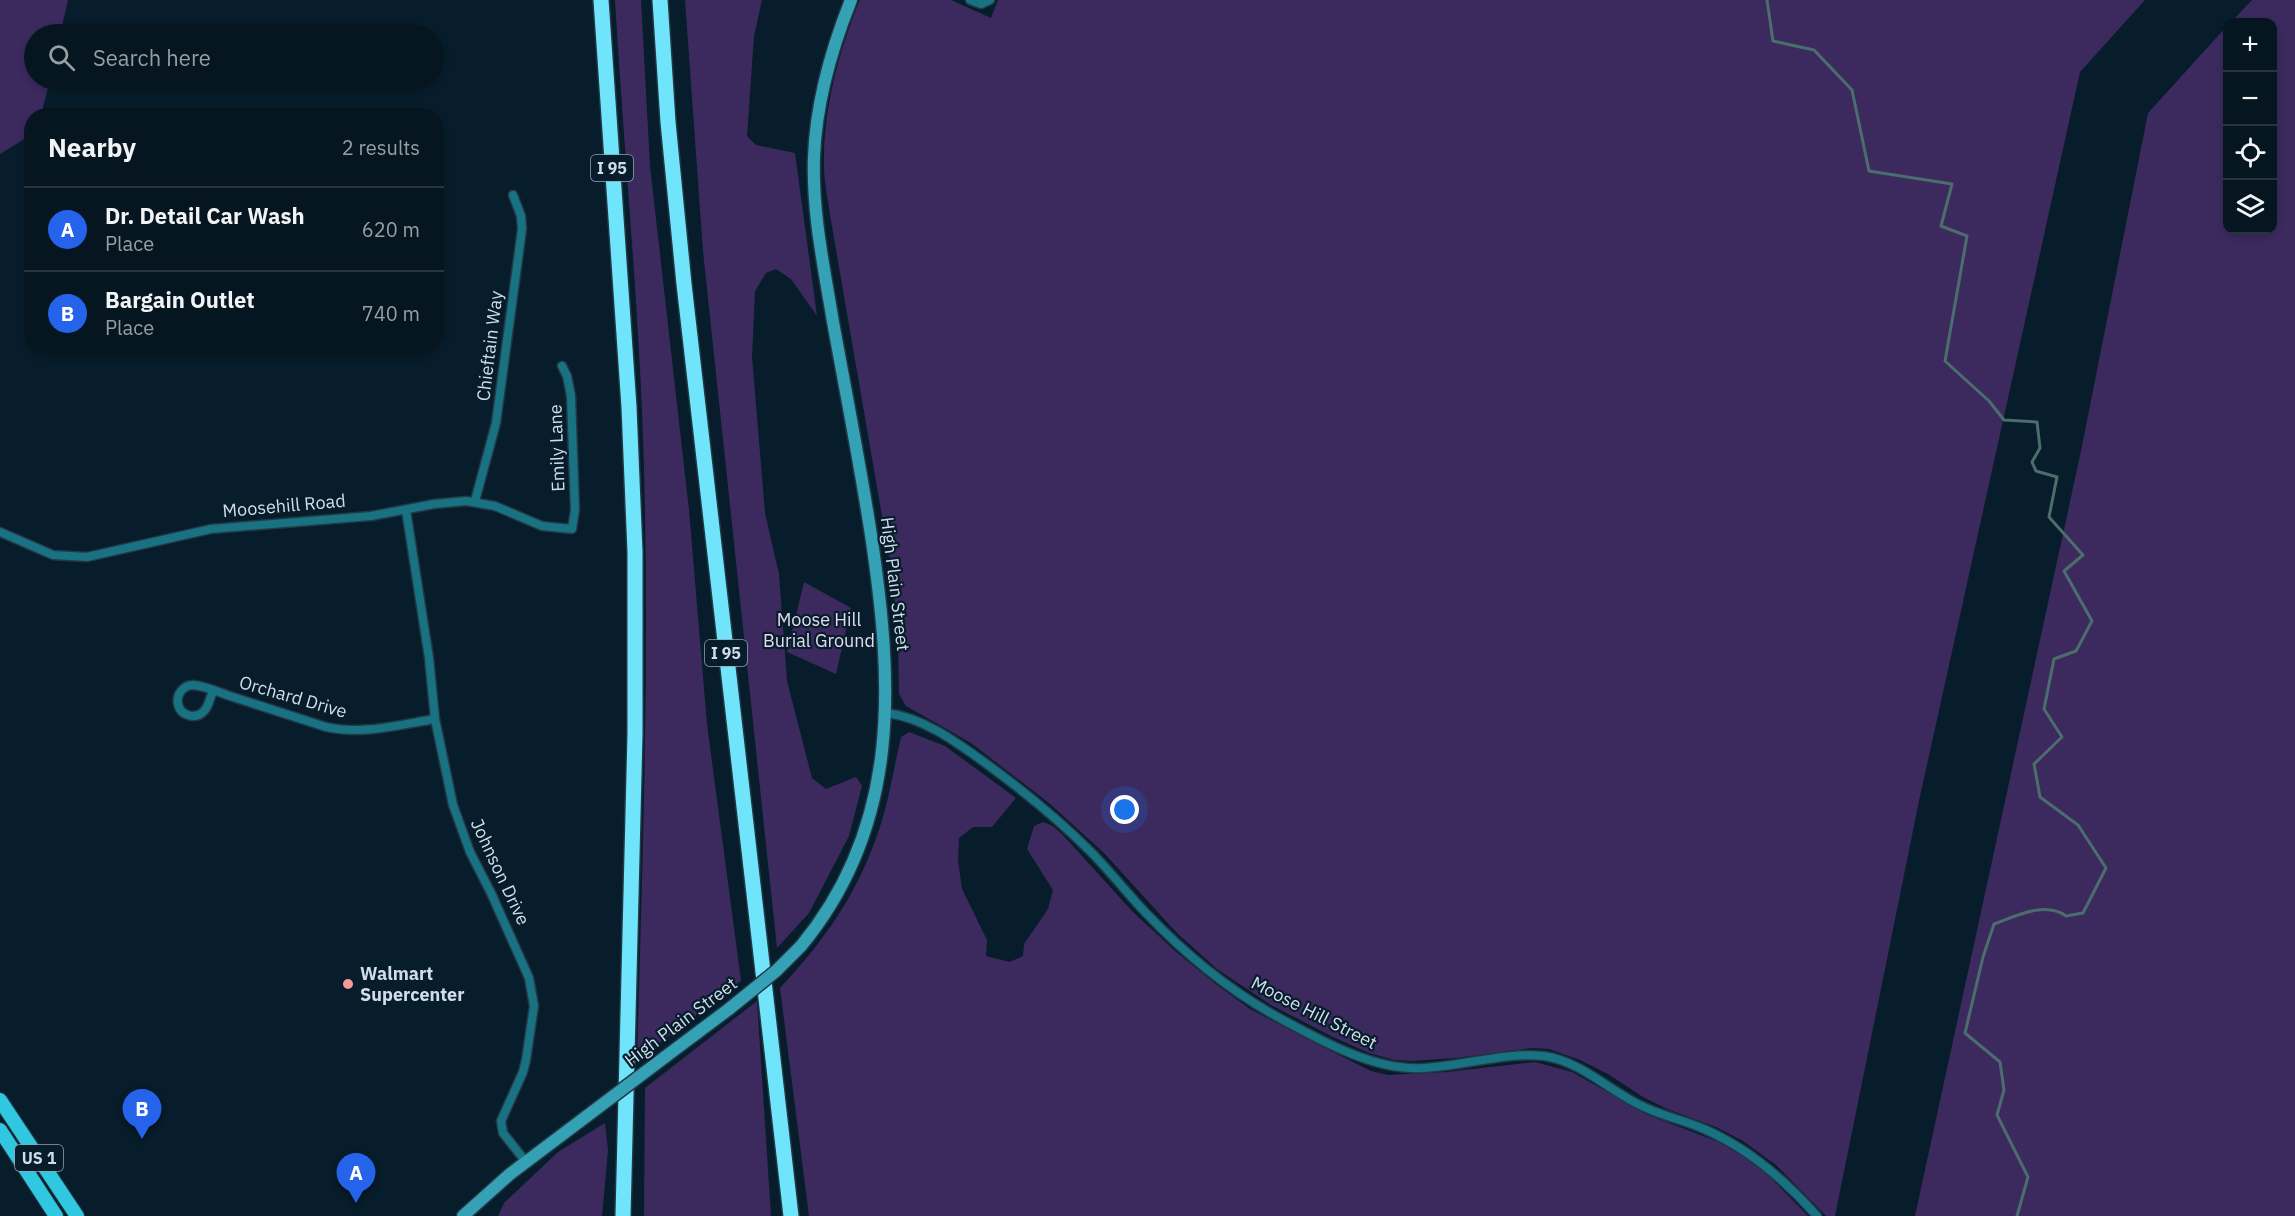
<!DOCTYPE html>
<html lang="en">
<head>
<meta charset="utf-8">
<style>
	body { margin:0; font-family:"IBM Plex Sans",sans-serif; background:#0e1f29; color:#f1f3f6 }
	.controls { position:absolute; right:18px; top:18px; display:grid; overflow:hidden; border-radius:12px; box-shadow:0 3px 9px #0003 }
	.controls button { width:54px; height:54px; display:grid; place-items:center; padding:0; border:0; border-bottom:2px solid #26353e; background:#051620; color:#f1f3f6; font:30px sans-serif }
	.you { position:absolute; left:1125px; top:810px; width:21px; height:21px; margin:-15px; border:4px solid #fff; border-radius:50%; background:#1a73e8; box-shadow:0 0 0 9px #1a73e833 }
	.badge { display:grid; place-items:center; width:39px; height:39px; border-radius:50%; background:#2563eb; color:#fff; font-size:20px; font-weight:700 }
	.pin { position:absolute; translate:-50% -50px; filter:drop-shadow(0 2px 3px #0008) }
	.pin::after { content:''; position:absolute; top:32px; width:21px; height:18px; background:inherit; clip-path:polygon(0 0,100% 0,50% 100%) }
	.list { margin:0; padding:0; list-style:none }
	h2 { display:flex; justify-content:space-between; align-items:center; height:78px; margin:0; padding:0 24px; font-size:26px }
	h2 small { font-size:20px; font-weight:400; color:#979fa5 }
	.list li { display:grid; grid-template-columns:39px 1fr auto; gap:18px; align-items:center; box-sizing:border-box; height:84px; padding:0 24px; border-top:2px solid #26353e }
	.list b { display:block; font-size:22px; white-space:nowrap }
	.list p { margin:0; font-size:20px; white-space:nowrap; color:#979fa5 }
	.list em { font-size:20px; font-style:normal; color:#979fa5 }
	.icon { flex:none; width:33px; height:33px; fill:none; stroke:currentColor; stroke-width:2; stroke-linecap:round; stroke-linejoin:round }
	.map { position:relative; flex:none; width:2295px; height:1216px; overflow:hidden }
	.search { position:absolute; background:#051620; box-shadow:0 3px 9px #0003; left:24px; top:24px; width:420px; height:66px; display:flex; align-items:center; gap:15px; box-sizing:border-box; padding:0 21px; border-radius:33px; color:#979fa5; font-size:22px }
	.panel { position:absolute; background:#051620; box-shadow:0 3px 9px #0003; left:24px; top:108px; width:420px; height:246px; border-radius:24px }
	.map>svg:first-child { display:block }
	.green { fill:#3c2a5f }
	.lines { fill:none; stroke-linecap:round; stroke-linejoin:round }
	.stream { stroke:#4b6d6c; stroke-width:3 }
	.minor-casing { stroke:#233846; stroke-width:11 }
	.secondary-casing { stroke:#233846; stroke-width:15 }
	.primary-casing { stroke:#233846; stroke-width:16 }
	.motorway-casing { stroke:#233846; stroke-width:18 }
	.minor { stroke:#187281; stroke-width:8 }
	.secondary { stroke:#35a1b4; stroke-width:12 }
	.primary { stroke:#30c7e0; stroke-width:14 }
	.motorway { stroke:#70e4fa; stroke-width:15 }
	.secondary-bridge-casing { stroke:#233846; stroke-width:15; stroke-linecap:butt }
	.secondary-bridge { stroke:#35a1b4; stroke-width:12 }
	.poi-dot { fill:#f59b97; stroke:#071d2b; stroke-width:2 }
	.labels { text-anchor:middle; stroke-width:4.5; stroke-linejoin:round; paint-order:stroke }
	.shield { fill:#071d2b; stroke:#94a4b0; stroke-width:1.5 }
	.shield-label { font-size:16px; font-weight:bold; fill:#d1dee9 }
	.street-label { font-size:18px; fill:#d1dee9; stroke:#071d2b }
	.park-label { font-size:18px; fill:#e1dbf1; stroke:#071d2b }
	.poi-label { font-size:18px; font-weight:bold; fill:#d1dee9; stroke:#071d2b; text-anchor:start }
</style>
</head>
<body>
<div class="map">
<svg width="2295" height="1216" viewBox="0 0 2295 1216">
	<rect width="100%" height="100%" fill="#071d2b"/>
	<g class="green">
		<path d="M0 0H68L60 34H34V80H50L41 115 32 116 31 135 0 154Z"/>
		<path d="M615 0H641L650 166 689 510 707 724 741 981 637 1060C643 844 651 626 642 410 636 273 623 137 615 0Z"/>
		<path d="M685 0H762L754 36 747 136 756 145 795 153 817 316 791 279 776 269 766 273 755 291 752 357 765 513 779 574 787 681 812 778 826 789 856 777 862 786 849 836 809 913 777 948 703 251Z"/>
		<path d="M860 0H951L991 18 998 0H2145L2080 72 1919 801 1835 1216H1826L1776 1165 1743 1141 1716 1127 1667 1109 1643 1097 1608 1074 1580 1060 1549 1049 1531 1048 1455 1058 1412 1061 1395 1060 1369 1053 1333 1037 1271 1005 1217 969 1177 933 1104 853 1049 803 971 743 906 706 899 694 898 633 891 568 830 215C828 199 824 182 824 165 823 110 839 50 860 0Z"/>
		<path d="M2252 0H2295V1216H1915L2081 451 2148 113 2227 26 2228 230H2272V22H2231Z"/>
		<path d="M804 582 851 608 836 674 787 652Z"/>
		<path d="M909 732 945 746 1016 798 992 827H973L959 838 958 860 962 889 987 940 986 956 1010 962 1023 956 1024 944 1048 909 1053 890 1027 849 1034 826 1043 822 1051 825 1062 834 1132 911 1175 951 1217 985 1250 1009 1329 1050 1371 1071 1388 1075 1447 1072 1535 1062 1572 1072 1648 1115 1719 1142 1744 1157 1768 1175 1808 1216H809L780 988C822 943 854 899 875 841 888 808 893 771 901 737Z"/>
		<path d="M757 1001 771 1216H644L645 1088Z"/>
		<path d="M605 1123 608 1150 602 1216H498L504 1203 558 1152Z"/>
	</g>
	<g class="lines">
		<path class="stream" d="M1767 0 1773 41 1814 50 1852 90 1869 171 1952 184 1941 226 1967 236 1945 361 1989 401 2004 420 2037 422 2040 448 2032 462 2036 471 2057 477 2049 517 2083 555 2064 571 2092 621 2076 651 2054 659 2044 709 2062 737 2034 764 2040 797 2078 825 2106 868 2083 913 2066 916C2045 901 2016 916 1994 924L1983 957 1965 1033 2000 1062 2004 1090 1997 1115 2028 1177 2017 1216"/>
		<defs>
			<g id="minor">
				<path d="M970 0 981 4 990 0"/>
				<path d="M475 501 496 423 522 229 521 216 513 195"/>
				<path d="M406 510 429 658 435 719 453 805 470 852 491 893 529 978 534 1006 526 1060 523 1072 501 1121 503 1133 526 1162"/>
				<path d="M0 532 53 555 87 557 211 529 371 516 434 504 466 501 495 506 542 526 572 529 575 510 571 396 567 376 562 366"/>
				<path d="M213 691C210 697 209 707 203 712 195 720 180 715 178 704 176 695 183 685 193 685 206 686 221 693 233 697 264 707 295 717 326 727 362 735 399 725 435 719"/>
				<path d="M886 713C922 717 955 741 984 762 1021 789 1057 818 1090 851 1109 870 1126 892 1145 912 1183 952 1226 988 1274 1015 1318 1039 1373 1071 1423 1068 1463 1066 1504 1052 1544 1056 1580 1061 1610 1091 1642 1106 1662 1116 1684 1120 1704 1129 1748 1148 1785 1180 1817 1216"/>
			</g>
			<g id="secondary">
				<path d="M801 946C902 824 893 681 871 535 860 464 846 393 833 322 824 267 812 213 814 157 816 102 831 50 851 0"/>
				<path d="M665 1057 729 1009"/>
				<path d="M463 1216 510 1174 587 1116"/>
			</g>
			<g id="primary">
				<path d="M0 1100 77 1216"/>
				<path d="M0 1130 56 1216"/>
			</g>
			<g id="motorway">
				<path d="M601 0 629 407 635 552V734L623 1216"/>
				<path d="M660 0 668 122 684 284 791 1216"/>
			</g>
		</defs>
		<use href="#minor" class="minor-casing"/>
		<use href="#secondary" class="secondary-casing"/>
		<use href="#primary" class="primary-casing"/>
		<use href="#motorway" class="motorway-casing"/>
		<use href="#minor" class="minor"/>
		<use href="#secondary" class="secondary"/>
		<use href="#primary" class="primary"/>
		<use href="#motorway" class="motorway"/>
		<defs>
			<g id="secondary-bridge">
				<path d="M729 1009 776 971 801 946"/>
				<path d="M587 1116 665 1057"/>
			</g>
		</defs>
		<use href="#secondary-bridge" class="secondary-bridge-casing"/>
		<use href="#secondary-bridge" class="secondary-bridge"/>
	</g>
	<circle class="poi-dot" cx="348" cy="984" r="6"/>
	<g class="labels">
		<g class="shield">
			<rect x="591" y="155" width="42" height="26" rx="4.5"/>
			<rect x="705" y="640" width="42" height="26" rx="4.5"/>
			<rect x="15" y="1145" width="48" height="26" rx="4.5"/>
		</g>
		<g class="shield-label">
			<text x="612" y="174">I 95</text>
			<text x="726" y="659">I 95</text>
			<text x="39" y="1164">US 1</text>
		</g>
		<g class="street-label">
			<text transform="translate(490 346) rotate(-83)" y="6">Chieftain Way</text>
			<text transform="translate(557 448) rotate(-92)" y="6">Emily Lane</text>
			<text transform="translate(284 506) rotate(-5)" y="6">Moosehill Road</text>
			<text transform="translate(895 584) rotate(83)" y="6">High Plain Street</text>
			<text transform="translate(293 697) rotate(16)" y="6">Orchard Drive</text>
			<text transform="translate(500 872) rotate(65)" y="6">Johnson Drive</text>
			<text transform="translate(1314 1013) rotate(27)" y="6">Moose Hill Street</text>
			<text transform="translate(681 1022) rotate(-37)" y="6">High Plain Street</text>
		</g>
		<g class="park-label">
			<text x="819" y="626">Moose Hill<tspan x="819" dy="21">Burial Ground</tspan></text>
		</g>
		<g class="poi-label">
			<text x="360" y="980">Walmart<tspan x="360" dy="21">Supercenter</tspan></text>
		</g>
	</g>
</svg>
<div class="controls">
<button>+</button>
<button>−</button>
<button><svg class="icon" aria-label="locate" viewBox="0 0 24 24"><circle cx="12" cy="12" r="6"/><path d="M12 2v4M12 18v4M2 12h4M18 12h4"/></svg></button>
<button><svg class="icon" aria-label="layers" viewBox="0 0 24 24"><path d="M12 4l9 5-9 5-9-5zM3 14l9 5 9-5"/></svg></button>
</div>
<div class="you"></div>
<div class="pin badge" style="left:356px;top:1203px">A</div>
<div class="pin badge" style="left:142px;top:1139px">B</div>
<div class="search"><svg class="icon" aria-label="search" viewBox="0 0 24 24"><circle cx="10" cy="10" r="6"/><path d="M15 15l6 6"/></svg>Search here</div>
<section class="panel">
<h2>Nearby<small>2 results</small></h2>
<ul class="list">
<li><span class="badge">A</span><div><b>Dr. Detail Car Wash</b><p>Place</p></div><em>620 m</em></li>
<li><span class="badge">B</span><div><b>Bargain Outlet</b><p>Place</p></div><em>740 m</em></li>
</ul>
</section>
</div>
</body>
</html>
